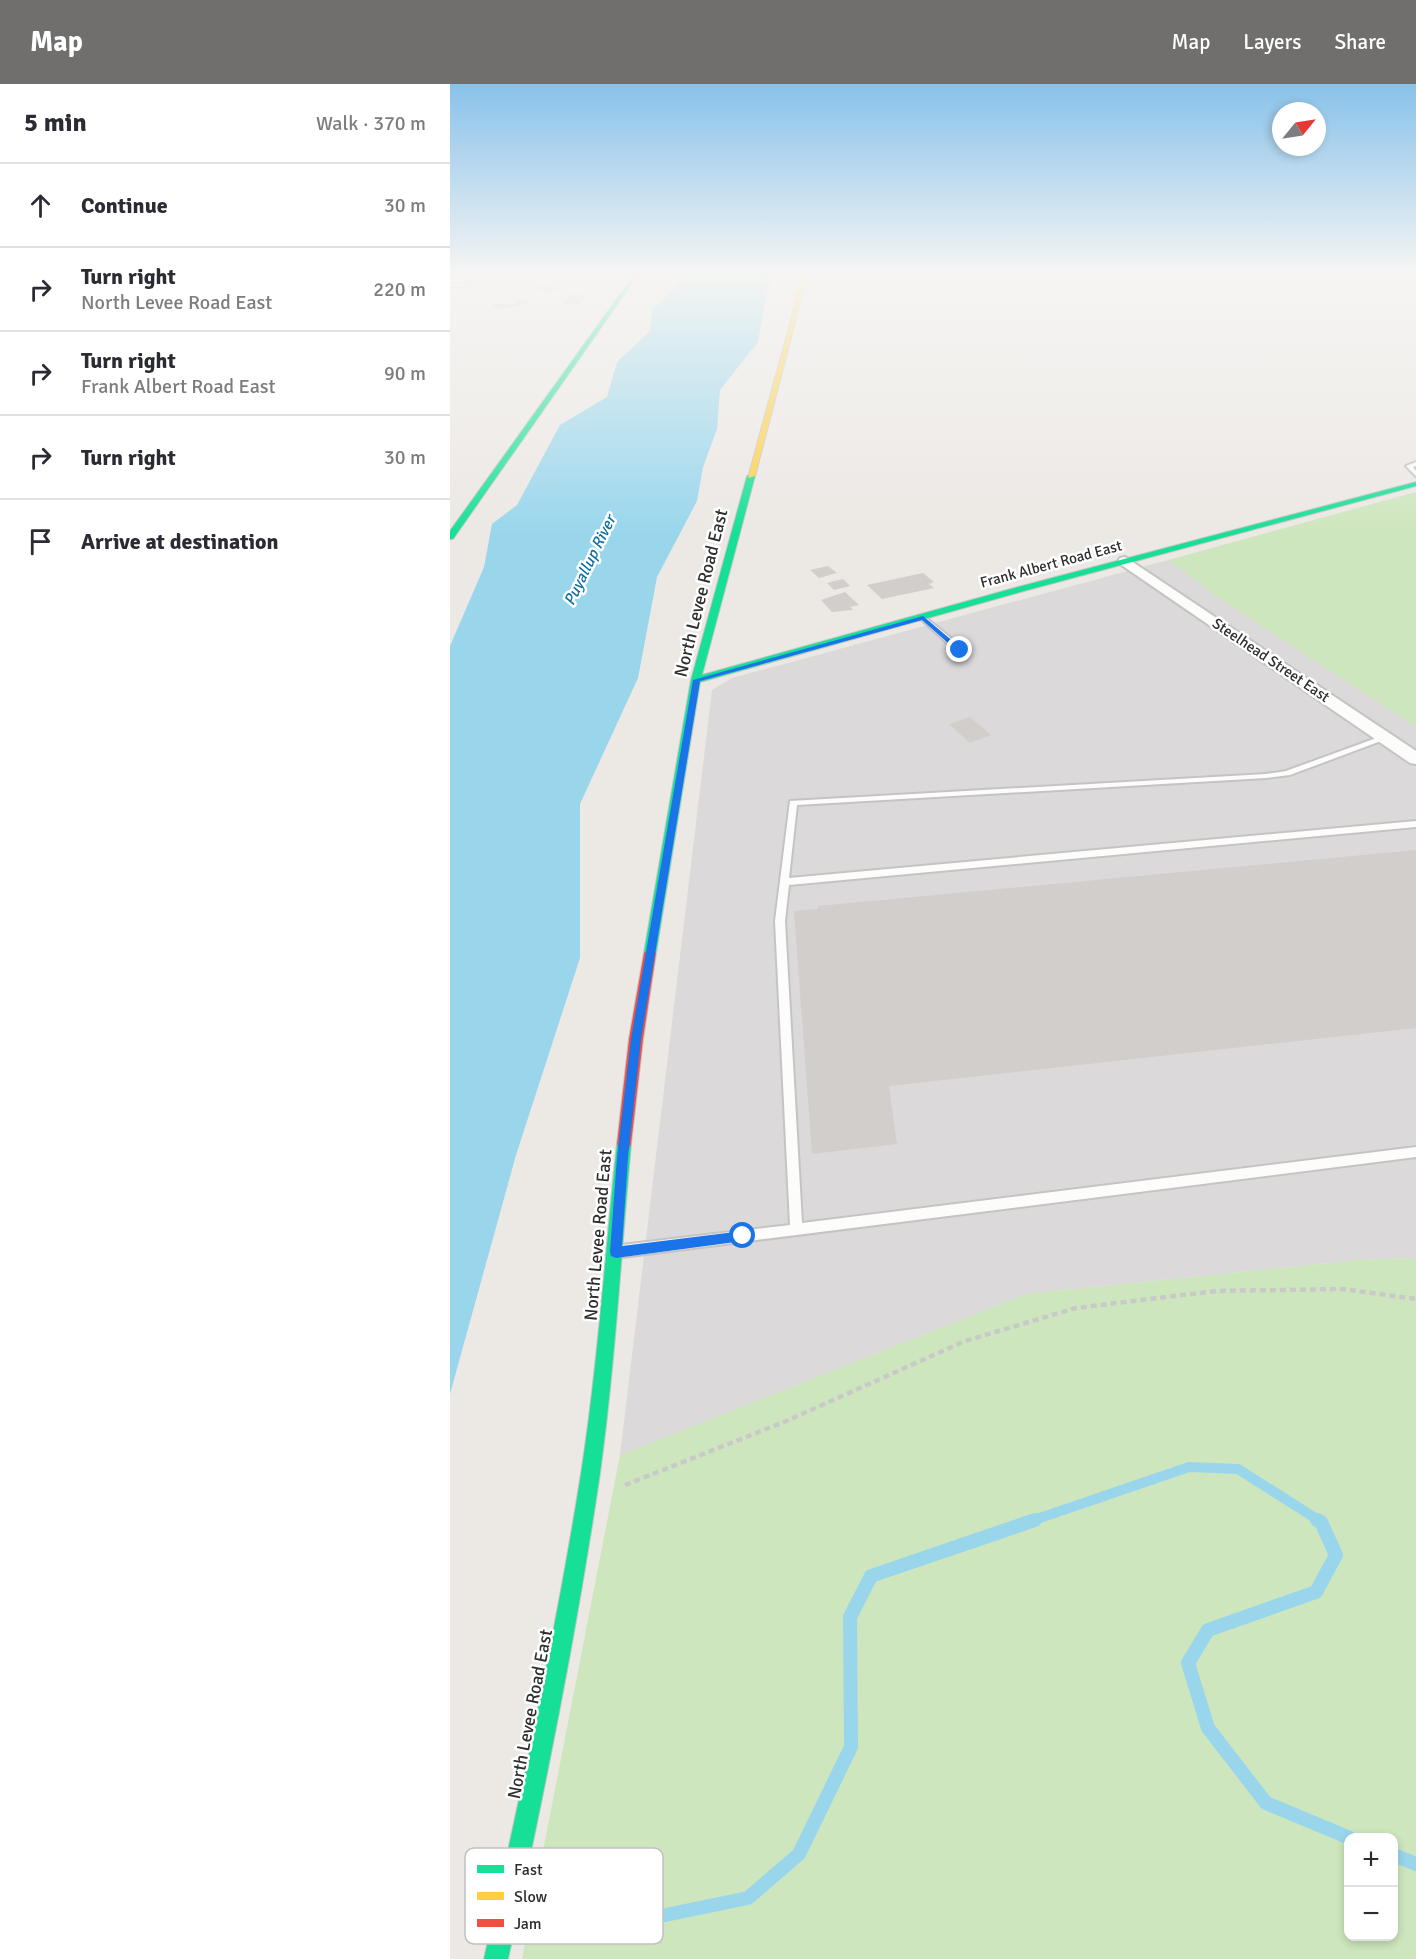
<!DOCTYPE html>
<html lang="en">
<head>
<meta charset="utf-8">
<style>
	body { margin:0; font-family:Signika,sans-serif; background:#f7f7f7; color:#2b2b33 }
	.controls { position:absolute; right:18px; bottom:18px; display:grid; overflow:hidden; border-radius:12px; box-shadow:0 3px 9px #0003 }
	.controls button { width:54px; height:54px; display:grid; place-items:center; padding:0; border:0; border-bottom:2px solid #e1e1e2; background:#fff; color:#2b2b33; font:30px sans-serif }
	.compass { position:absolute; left:822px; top:18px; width:54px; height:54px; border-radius:50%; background:#fff; box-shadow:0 3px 9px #0003; rotate:60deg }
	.stop { position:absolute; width:18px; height:18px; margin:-14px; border:4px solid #1a73e8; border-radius:50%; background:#fff }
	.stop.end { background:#1a73e8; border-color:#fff; box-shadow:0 2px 6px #0008 }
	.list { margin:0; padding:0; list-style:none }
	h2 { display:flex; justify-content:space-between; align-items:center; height:78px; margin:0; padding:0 24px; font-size:26px }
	h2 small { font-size:20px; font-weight:400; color:#7c7c81 }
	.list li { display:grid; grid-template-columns:39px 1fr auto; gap:18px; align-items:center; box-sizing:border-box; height:84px; padding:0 24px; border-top:2px solid #e1e1e2 }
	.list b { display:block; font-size:22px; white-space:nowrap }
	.list p { margin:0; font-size:20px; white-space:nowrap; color:#7c7c81 }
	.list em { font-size:20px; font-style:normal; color:#7c7c81 }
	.icon { flex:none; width:33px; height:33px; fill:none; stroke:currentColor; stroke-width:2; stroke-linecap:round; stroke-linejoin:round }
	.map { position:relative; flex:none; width:966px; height:1875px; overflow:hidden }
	header { display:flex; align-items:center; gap:36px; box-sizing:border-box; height:84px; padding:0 30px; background:#706f6e; color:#fff }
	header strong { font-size:28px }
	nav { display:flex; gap:33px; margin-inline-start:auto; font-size:21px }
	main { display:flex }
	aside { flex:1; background:#fff }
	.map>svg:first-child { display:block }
	.industrial { fill:#dcd9db }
	.green { fill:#cee6be; fill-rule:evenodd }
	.water { fill:#99d6ec }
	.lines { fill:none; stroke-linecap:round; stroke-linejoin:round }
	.stream-far1 { stroke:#99d6ec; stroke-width:10 }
	.stream { stroke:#99d6ec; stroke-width:14 }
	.building { fill:#d1cecb }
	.lane-casing { stroke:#c5c4c5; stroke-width:4 }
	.street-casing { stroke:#c5c4c5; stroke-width:4 }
	.fast-casing { stroke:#c5c4c5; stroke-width:2 }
	.slow-casing { stroke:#c5c4c5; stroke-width:2 }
	.jam-casing { stroke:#c5c4c5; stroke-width:2 }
	.path { stroke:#c9c9c8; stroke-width:4.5; stroke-dasharray:6 4; stroke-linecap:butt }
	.lane { fill:#fcfcfb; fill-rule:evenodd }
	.street { fill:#fcfcfb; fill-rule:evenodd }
	.fast { fill:#16e098; fill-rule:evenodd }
	.slow { fill:#ffcf43; fill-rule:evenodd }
	.jam { fill:#f24e42; fill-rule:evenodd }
	.route { fill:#1a73e8 }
	.labels { text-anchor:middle; stroke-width:5; stroke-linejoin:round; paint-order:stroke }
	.far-street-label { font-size:15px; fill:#2e2e2e; stroke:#fff }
	.far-water-label { font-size:16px; font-style:italic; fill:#0d6fa3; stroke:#fff }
	.street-label { font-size:18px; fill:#2e2e2e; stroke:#fff }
	.key { fill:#fff; stroke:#c0c0c0; stroke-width:1.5 }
	.key-label { font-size:16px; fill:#2e2e2e }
</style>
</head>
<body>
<header>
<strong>Map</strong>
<nav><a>Map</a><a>Layers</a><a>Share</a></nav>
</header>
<main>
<aside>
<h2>5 min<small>Walk · 370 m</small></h2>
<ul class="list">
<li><svg class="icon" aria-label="ahead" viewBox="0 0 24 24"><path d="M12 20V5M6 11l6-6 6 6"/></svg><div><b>Continue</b></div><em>30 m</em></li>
<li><svg class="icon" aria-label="right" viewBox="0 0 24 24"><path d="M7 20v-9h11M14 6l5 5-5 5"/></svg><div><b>Turn right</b><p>North Levee Road East</p></div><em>220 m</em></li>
<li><svg class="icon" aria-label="right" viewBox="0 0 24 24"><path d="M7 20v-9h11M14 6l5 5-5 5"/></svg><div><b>Turn right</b><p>Frank Albert Road East</p></div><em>90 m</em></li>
<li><svg class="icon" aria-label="right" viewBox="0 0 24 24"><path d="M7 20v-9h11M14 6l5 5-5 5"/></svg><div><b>Turn right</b></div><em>30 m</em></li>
<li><svg class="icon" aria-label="arrive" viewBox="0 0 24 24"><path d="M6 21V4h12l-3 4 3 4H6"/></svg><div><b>Arrive at destination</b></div></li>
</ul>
</aside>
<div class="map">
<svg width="966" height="1875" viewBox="0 0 966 1875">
	<rect width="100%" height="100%" fill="#ece8e4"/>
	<path class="industrial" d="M718 476 772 516 966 643V1174L907 1176 576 1210 170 1371 262 606 282 594Z"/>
	<g class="green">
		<path d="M966 408V643L772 516 718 476Z"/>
		<path d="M966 1174V1875H72L170 1371 576 1210 907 1176ZM898 1754H944V1852H898Z"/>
	</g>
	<path class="water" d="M229 188H328L317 207 308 258 270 306 267 345 253 383 247 417 207 493 188 594 130 720V874L66 1071 0 1310V562L34 483 42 440 67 421 110 341 157 313 167 278 200 247 202 226 224 204Z"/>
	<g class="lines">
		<path class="stream-far1" d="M581 1437 739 1383 788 1385 870 1437"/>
		<g class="stream">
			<path d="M867 1436 871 1438 886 1471 866 1508 758 1546 738 1579 758 1644 816 1719 900 1754"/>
			<path d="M944 1771 966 1780"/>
			<path d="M123 1850 298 1814 349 1770 401 1663 400 1533 421 1492 585 1436"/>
		</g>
	</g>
	<g class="building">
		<path d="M118 188H136L140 191 126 194Z"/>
		<path d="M62 193 65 197 55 198 57 200 44 202 37 198H40L37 195Z"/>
		<path d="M24 197 30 203 0 206V202H14L11 199Z"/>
		<path d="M100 199 104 204 114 202 118 205 91 208 84 201Z"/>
		<path d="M119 211H136L129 220H112Z"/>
		<path d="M75 216 78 219 74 220 76 221 47 225 42 220H66L64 217Z"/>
		<path d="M378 482 387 489 369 494 360 486Z"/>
		<path d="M473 489 484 498 479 500 484 504 432 515 417 501Z"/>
		<path d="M393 495 400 502 384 506 377 499Z"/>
		<path d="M395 508 409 521 400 523 403 526 382 528 371 516Z"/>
		<path d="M520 633 541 651 520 659 499 640Z"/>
		<path d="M966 766V944L439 1002 447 1060 362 1070 344 827 368 825V822Z"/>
	</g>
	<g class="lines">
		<defs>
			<g id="lane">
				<path d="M966 378V382L963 383 966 387V392L956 382Z"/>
				<path d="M471 533H475L513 564V568H507L471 535Z"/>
				<path d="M932 652H938L939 654 840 691 816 694 347 721 339 794 966 737V743L339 801 335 837 352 1139 966 1063V1073L172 1173 168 1171 166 1167 168 1163 172 1161 340 1141 325 837 340 717 816 690 836 687Z"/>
			</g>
			<g id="street">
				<path d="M62 188H85L81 190 0 198V194Z"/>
				<path d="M675 473 966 667V680L960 679 670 480 668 477 670 474Z"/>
			</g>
			<g id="fast">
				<path d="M186 188H190L3 455H0V447Z"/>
				<path d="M301 390 305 392 252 591 568 503 966 398V402L574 507 250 598 206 869 200 874 194 869 241 596 297 392Z"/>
				<path d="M174 1054 179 1056 181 1060C171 1170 165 1280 150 1389 126 1553 93 1714 58 1875H34C70 1714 105 1553 131 1390 148 1280 155 1170 167 1060L169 1056Z"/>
			</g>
			<path id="slow" d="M354 188H358L305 392 298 394Z"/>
			<path id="jam" d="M200 864 206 869 193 955 181 1060 179 1064 174 1066 169 1064 167 1060 179 955 194 869Z"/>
		</defs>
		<use href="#lane" class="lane-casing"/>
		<use href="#street" class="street-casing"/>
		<use href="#fast" class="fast-casing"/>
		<use href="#slow" class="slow-casing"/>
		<use href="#jam" class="jam-casing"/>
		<path class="path" d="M175 1401 334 1338 515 1257 626 1224 766 1207 892 1205 966 1215"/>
		<use href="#lane" class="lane"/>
		<use href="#street" class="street"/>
		<use href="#fast" class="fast"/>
		<use href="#slow" class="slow"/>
		<use href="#jam" class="jam"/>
	</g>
	<linearGradient id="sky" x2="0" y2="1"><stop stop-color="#88c2ea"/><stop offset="0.42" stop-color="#f6f5f3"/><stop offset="1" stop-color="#f6f5f3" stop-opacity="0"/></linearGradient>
	<rect width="966" height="450" fill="url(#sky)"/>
	<path class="route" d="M473 532 512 565V568H508L472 536 250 597 191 955 178 1073 172 1162 293 1147 299 1152 293 1157 166 1174 161 1172 160 1168 167 1073 181 955 243 596Z"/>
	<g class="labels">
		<g class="far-street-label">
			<text transform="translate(601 480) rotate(-15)" y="5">Frank Albert Road East</text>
			<text transform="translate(821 576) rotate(34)" y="5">Steelhead Street East</text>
		</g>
		<g class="far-water-label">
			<text transform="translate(139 476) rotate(-64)" y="6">Puyallup River</text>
		</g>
		<g class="street-label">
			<text transform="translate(251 509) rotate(-76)" y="6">North Levee Road East</text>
			<text transform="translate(148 1151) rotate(-85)" y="6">North Levee Road East</text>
			<text transform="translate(80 1630) rotate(-79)" y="6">North Levee Road East</text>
		</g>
	</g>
	<rect x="15" y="1764" width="198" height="96" rx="9" class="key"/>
	<rect x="27" y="1781" width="27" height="8" fill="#16e098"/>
	<rect x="27" y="1808" width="27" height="8" fill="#ffcf43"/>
	<rect x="27" y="1835" width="27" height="8" fill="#f24e42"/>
	<g class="key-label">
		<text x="64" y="1791">Fast</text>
		<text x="64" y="1818">Slow</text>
		<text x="64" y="1845">Jam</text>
	</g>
</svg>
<div class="controls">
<button>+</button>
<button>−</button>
</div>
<svg class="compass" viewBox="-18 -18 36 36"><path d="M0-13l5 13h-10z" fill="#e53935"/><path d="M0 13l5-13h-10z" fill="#7c7c81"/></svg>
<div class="stop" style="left:293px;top:1152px"></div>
<div class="stop end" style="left:510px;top:566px"></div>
</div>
</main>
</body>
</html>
